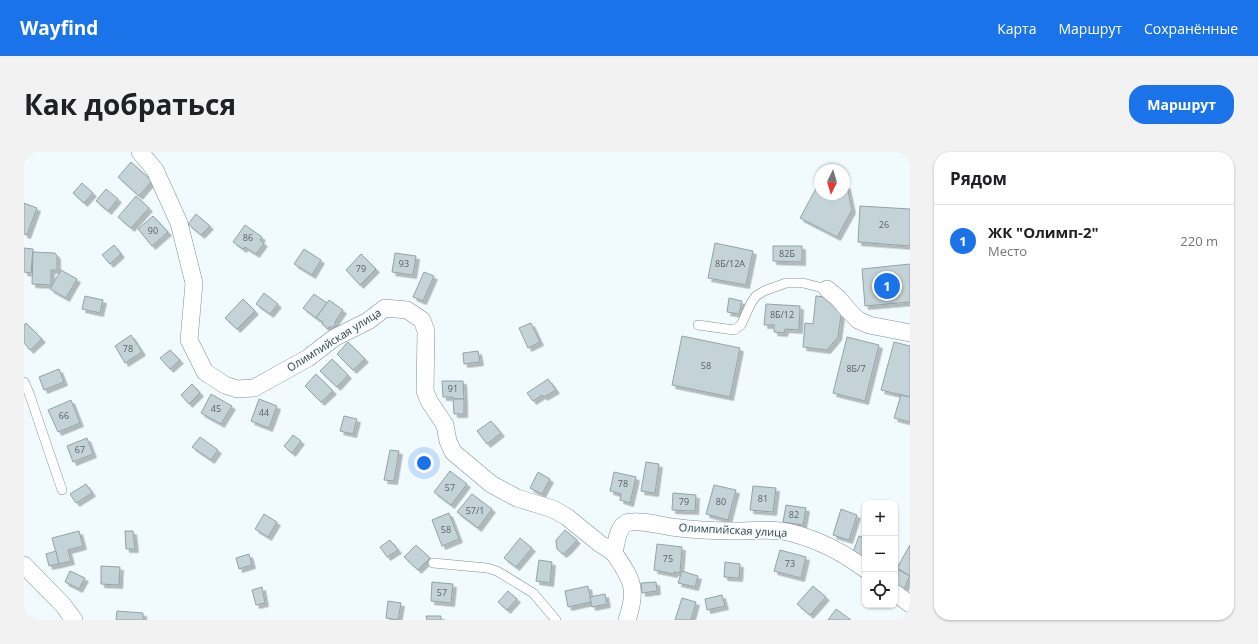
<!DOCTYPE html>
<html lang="ru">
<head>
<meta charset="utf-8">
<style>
	body { margin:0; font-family:"Open Sans",sans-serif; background:#f2f2f2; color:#202124 }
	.controls { position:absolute; right:12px; bottom:12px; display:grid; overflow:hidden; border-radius:8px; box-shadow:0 1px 3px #0004 }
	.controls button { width:36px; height:36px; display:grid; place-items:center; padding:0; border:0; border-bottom:1px solid #e0e0e0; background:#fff; color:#202124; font:20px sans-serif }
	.compass { position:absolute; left:790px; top:12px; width:36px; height:36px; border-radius:50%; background:#fff; box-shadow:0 1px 3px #0004; rotate:185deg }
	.you { position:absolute; left:400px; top:311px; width:14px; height:14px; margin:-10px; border:3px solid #fff; border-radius:50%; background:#1a73e8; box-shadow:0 0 0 6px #1a73e833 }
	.badge { display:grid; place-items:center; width:26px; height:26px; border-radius:50%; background:#1a73e8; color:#fff; font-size:13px; font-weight:700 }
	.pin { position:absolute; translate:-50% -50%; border:2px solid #fff; box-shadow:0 1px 4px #0006 }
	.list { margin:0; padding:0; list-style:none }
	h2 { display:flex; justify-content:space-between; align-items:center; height:52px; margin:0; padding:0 16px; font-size:17px }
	h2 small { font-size:13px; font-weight:400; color:#757577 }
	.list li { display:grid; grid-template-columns:26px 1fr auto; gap:12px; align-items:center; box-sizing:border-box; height:72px; padding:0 16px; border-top:1px solid #e0e0e0 }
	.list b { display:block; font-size:15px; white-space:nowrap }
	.list p { margin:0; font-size:13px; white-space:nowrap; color:#757577 }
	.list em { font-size:13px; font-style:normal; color:#757577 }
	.icon { flex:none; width:22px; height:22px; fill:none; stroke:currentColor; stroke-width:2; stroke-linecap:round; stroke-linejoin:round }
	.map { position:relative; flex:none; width:886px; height:468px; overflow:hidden; border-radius:16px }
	header { display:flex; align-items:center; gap:24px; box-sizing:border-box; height:56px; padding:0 20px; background:#1a73e8; color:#fff }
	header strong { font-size:19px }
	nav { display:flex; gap:22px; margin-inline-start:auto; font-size:14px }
	.intro { display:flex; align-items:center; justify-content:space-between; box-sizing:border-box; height:96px; padding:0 24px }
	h1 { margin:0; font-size:28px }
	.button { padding:10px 18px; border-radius:16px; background:#1a73e8; color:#fff; font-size:14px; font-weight:700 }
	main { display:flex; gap:24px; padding:0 24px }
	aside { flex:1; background:#fff; border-radius:16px; box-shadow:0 1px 3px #0004 }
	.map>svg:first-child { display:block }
	.building { fill:#c4d3d8; stroke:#93a2a6; filter:url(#shadow) }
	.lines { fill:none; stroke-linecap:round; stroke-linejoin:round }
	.lane-casing { stroke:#808f93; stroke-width:10 }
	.street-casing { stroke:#808f93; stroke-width:18 }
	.lane { stroke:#fff; stroke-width:9 }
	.street { stroke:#fff; stroke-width:17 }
	.labels { text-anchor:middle; stroke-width:3; stroke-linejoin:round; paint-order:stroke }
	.number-label { font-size:9px; fill:#5a6265 }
	.street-label { font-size:11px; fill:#373d3f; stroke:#f1fbfe }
</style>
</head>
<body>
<header>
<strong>Wayfind</strong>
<nav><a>Карта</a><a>Маршрут</a><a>Сохранённые</a></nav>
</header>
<div class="intro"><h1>Как добраться</h1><a class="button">Маршрут</a></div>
<main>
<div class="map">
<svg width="886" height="468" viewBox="0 0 886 468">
	<defs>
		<filter id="shadow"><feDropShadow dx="3.5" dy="3.5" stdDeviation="0" flood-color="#0004"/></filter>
	</defs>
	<rect width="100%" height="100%" fill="#f1fbfe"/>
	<g class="building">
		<path d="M107 10 128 29 115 44 94 25Z"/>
		<path d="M796 29V42H820V32L823 34 828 58 813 85 776 66Z"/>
		<path d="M58 31 69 41 60 51 49 41Z"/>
		<path d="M82 37 94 47 84 59 72 49Z"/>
		<path d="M112 44 125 56 107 76 94 65Z"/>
		<path d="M0 51 13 56 3 83 0 82Z"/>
		<path d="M836 54 886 57V94L834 90Z"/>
		<path d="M172 62 186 74 177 83 164 72Z"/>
		<path d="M129 64 144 80 128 94 114 77Z"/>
		<path d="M221 73 238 85 236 88 240 91 232 102 221 95 219 97 209 90Z"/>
		<path d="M691 91 729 99 722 133 684 126Z"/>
		<path d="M90 93 97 102 86 112 78 103Z"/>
		<path d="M749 94H778V110L749 109Z"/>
		<path d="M0 96 9 97 7 121 0 120Z"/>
		<path d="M280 97 297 108 288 123 270 112Z"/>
		<path d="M9 100 31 101 33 104V118H27V133L8 132Z"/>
		<path d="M371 101 392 104 389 123 368 120Z"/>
		<path d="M337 102 352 117 336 133 322 118Z"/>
		<path d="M886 112V150L841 154 838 117Z"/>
		<path d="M37 118 53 127 42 146 26 137Z"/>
		<path d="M400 120 410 124 399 149 389 145Z"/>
		<path d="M240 141 254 152 246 162 232 152Z"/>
		<path d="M290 142 303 151 292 166 279 156Z"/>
		<path d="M61 144 79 148 76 161 58 157Z"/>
		<path d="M792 144 810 146 817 163 814 185 803 198 779 195 781 171 789 172Z"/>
		<path d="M705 146 718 149 715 162 703 160Z"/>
		<path d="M219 147 231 159 213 177 201 166Z"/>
		<path d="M305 148 319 158 311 170 312 171 309 175H305L304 177 298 172 299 170 292 166Z"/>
		<path d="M742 152 776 154 775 178 761 177 760 181 750 180V173H740Z"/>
		<path d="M2 171 18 187 6 198 0 191V173Z"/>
		<path d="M507 171 516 190 504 196 495 176Z"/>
		<path d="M107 183 118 200 101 211 91 194Z"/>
		<path d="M658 184 716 196 706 245 648 233Z"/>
		<path d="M823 185 855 193 841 249 809 241Z"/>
		<path d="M324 190 341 207 329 218 313 202Z"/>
		<path d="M870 190 886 194V245L857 238Z"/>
		<path d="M146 198 156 208 146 217 136 206Z"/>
		<path d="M454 199 456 210 440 212 439 201Z"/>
		<path d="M308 207 324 223 313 235 296 219Z"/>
		<path d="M35 217 40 230 20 238 15 225Z"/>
		<path d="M292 222 309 239 297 250 281 234Z"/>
		<path d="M524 227 532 238 520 245 518 243 509 249 503 241Z"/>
		<path d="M418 229H439L440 247H429V245H419Z"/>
		<path d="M168 232 176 241 165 252 157 243Z"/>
		<path d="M187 242 208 254 197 272 177 261Z"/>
		<path d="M877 243 886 245V270L870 266Z"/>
		<path d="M235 247 253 254 245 276 227 269Z"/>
		<path d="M429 247H440V262H430Z"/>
		<path d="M47 248 56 271 34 280 24 258Z"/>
		<path d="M320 264 333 267 329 282 316 279Z"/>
		<path d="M467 269 477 281 463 292 453 279Z"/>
		<path d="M269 283 277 289 268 301 260 294Z"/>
		<path d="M176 285 194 298 187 308 168 295Z"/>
		<path d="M63 286 69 302 49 310 43 294Z"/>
		<path d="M366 298 375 299 370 329 360 328Z"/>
		<path d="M622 310 635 312 631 341 617 339Z"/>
		<path d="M426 319 443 332 427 353 410 340Z"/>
		<path d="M514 320 526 327 518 342 506 336Z"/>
		<path d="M590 320 612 325 606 351 596 348 597 342 586 339Z"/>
		<path d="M62 332 68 341 52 351 46 342Z"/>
		<path d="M690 333 712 338 704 368 682 362Z"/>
		<path d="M729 334 752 336 749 360 726 358Z"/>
		<path d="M649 341 672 343 671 359 648 358Z"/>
		<path d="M448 342 468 357 454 376 433 360Z"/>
		<path d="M762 353 782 356 779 373 759 370Z"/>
		<path d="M817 357 833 363 825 388 809 383Z"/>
		<path d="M425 361 435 387 418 394 408 368Z"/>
		<path d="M240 362 253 370 244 385 231 377Z"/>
		<path d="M541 378 553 388 544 398 539 402 533 397 532 388Z"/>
		<path d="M55 379 59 394 44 398 47 409 35 412 28 386Z"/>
		<path d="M101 379H109L111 397H102Z"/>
		<path d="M835 384 841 386V408L828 403Z"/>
		<path d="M496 386 508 396 492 415 480 406Z"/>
		<path d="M366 388 374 398 363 405 356 395Z"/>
		<path d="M633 392 658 395 656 421 650 420V422L630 418Z"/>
		<path d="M392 393 406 406 394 418 380 405Z"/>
		<path d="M886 393V424L873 416Z"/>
		<path d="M756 398 782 405 777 426 750 419Z"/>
		<path d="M32 399 35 412 25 414 22 402Z"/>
		<path d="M225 402 228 413 215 417 212 406Z"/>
		<path d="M515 408 528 410 526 431 512 429Z"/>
		<path d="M701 410 716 412 715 426 700 425Z"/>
		<path d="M77 414 96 415 95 433 77 432Z"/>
		<path d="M873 417 886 424 880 437 871 432V420Z"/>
		<path d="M46 419 61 426 55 437 41 430Z"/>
		<path d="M658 419 674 424 671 435 654 431Z"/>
		<path d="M408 430 429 432 427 451 407 449Z"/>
		<path d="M632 430 633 439 618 441 617 431Z"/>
		<path d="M564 434 567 450 544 455 541 439Z"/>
		<path d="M789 434 802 445 786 463 773 452Z"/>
		<path d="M238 435 241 451 232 453 228 438Z"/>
		<path d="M484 439 493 447 483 458 474 450Z"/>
		<path d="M581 442 583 452 568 455 566 445Z"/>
		<path d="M698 443 701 454 683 458 681 447Z"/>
		<path d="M658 446 672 450 667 468H651Z"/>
		<path d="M364 449 377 451 374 468 362 466Z"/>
		<path d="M812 457 827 468H804Z"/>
		<path d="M93 459 119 461V468H92Z"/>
		<path d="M402 464H417V468H403Z"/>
	</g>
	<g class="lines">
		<defs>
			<g id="lane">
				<path d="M674 173 710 178 717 173 727 151 732 144 740 139 762 131H779L803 137"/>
				<path d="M0 230 5 241 38 338"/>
				<path d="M409 411 463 416 473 419 509 441 532 468"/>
			</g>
			<g id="street">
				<path d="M116 0 131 18 155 71 170 131 165 188 181 220 201 233 213 237 230 236 284 206 310 186 344 169 361 156 383 158 398 168 402 179 401 239 405 249 421 273 424 289 429 300 467 332 493 346 529 357 543 365 575 391 590 401"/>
				<path d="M803 137 815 147 824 158 834 168 845 173 886 181"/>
				<path d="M0 413 39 453 50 468"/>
				<path d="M871 441 886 452"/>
				<path d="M603 468C614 436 608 428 590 401 592 393 593 376 602 371 612 367 636 373 647 375 669 378 692 379 714 379 732 379 750 376 768 381 794 388 820 401 841 417"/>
			</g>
		</defs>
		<use href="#lane" class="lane-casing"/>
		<use href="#street" class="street-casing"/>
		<use href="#lane" class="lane"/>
		<use href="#street" class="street"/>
	</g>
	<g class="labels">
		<g class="number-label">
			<text x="860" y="76">26</text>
			<text x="129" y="82">90</text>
			<text x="224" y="89">86</text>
			<text x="763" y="105">82Б</text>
			<text x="380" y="115">93</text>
			<text x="706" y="115">8Б/12А</text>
			<text x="337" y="120">79</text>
			<text x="758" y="166">8Б/12</text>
			<text x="104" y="200">78</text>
			<text x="682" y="217">58</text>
			<text x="832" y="220">8Б/7</text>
			<text x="429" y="240">91</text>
			<text x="192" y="260">45</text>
			<text x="240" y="264">44</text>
			<text x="40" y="267">66</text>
			<text x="56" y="301">67</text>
			<text x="599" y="335">78</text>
			<text x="426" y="339">57</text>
			<text x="739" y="350">81</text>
			<text x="660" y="353">79</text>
			<text x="697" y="353">80</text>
			<text x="451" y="362">57/1</text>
			<text x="770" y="366">82</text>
			<text x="422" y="381">58</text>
			<text x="644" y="410">75</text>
			<text x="766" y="415">73</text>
			<text x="418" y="444">57</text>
		</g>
		<g class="street-label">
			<text transform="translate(310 188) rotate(-32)" y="4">Олимпийская улица</text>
			<text transform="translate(709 378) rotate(3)" y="4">Олимпийская улица</text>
		</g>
	</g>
</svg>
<div class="controls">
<button>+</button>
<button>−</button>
<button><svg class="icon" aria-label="locate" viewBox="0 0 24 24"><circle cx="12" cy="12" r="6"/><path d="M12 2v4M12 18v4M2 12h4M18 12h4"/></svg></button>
</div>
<svg class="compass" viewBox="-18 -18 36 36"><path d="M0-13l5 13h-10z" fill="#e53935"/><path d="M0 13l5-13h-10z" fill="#757577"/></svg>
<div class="you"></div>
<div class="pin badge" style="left:863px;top:134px">1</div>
</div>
<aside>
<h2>Рядом<small></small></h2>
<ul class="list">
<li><span class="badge">1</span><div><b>ЖК &quot;Олимп-2&quot;</b><p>Место</p></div><em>220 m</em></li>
</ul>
</aside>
</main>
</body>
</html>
